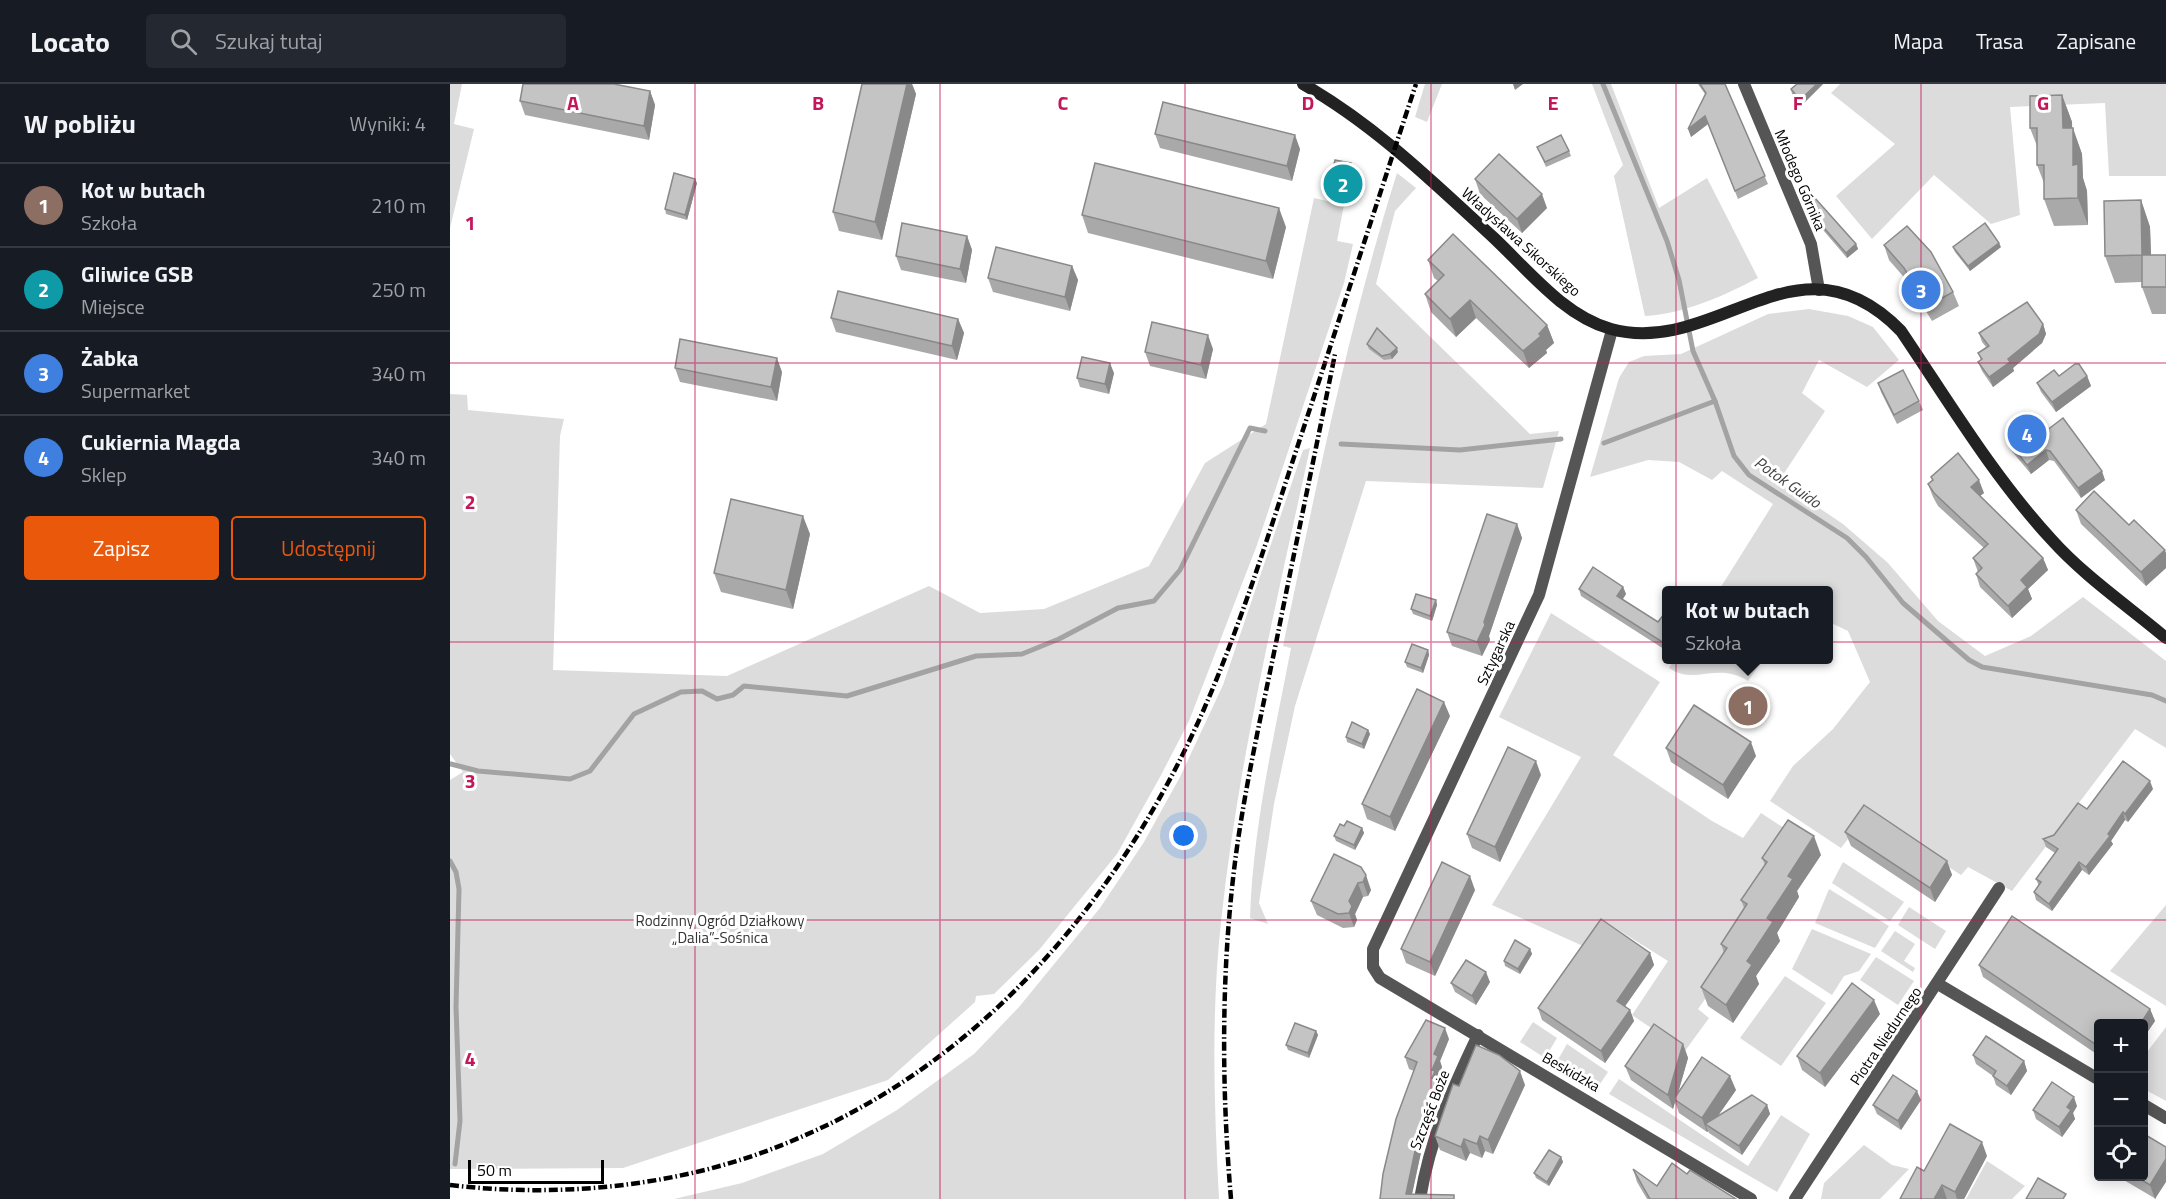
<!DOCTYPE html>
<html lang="pl">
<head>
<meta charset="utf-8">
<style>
	body { margin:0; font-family:"Titillium Web",sans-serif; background:#242831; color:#f1f3f6 }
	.controls { position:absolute; right:18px; bottom:18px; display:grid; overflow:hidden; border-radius:6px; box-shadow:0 3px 15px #0003 }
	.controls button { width:54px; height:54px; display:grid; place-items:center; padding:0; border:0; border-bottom:2px solid #363941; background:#171b24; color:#f1f3f6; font:30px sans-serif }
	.scale { position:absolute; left:18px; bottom:15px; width:136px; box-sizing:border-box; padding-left:6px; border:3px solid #000; border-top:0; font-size:16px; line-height:21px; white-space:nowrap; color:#000; -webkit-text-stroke:4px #fff; paint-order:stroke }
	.you { position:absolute; left:734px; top:752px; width:21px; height:21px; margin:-15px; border:4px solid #fff; border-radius:50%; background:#1a73e8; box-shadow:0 0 0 9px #1a73e833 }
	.badge { display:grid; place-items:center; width:39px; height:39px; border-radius:50%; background:#ea580c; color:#fff; font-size:20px; font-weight:700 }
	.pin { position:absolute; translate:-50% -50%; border:3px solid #fff; box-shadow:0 2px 6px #0006 }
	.popup { position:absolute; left:1212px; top:502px; width:171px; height:78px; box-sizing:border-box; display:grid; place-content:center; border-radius:6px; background:#171b24; filter:drop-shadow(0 2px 4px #0005); font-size:20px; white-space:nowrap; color:#9ea1a6 }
	.popup b { font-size:22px; color:#f1f3f6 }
	.popup::after { content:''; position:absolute; left:50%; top:100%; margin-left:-12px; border:12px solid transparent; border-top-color:#171b24 }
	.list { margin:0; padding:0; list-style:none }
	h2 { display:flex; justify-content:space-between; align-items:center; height:78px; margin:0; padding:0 24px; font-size:26px }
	h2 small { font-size:20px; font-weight:400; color:#9ea1a6 }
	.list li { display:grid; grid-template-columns:39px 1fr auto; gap:18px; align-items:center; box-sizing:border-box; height:84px; padding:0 24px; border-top:2px solid #363941 }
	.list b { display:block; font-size:22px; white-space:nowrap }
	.list p { margin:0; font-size:20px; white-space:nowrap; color:#9ea1a6 }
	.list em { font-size:20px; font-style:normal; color:#9ea1a6 }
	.actions { display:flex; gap:12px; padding:18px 24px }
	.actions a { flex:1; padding:14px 0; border:2px solid #ea580c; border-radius:6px; text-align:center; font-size:21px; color:#ea580c }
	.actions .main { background:#ea580c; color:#fff }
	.icon { flex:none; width:33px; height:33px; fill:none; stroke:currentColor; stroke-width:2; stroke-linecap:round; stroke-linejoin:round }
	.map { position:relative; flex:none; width:1716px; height:1115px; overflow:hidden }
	header { display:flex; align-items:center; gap:36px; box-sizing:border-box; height:84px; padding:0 30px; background:#171b24; border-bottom:2px solid #363941 }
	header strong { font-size:28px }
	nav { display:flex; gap:33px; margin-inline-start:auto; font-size:21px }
	.search { width:420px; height:54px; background:#242831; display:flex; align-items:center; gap:15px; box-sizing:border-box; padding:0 21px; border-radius:6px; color:#9ea1a6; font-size:22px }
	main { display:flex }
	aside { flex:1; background:#171b24 }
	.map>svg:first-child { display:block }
	.green { fill:#dcdcdc }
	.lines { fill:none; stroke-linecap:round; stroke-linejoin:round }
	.stream { stroke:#a3a3a3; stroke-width:5 }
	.street { stroke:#555; stroke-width:12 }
	.secondary { stroke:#222; stroke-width:12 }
	.rail { stroke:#000; stroke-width:4.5; stroke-dasharray:9 3 1.5 3; stroke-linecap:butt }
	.wall { fill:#a9a9a9 }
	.shaded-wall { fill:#898989 }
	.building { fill:#c4c4c4; stroke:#898989; stroke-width:1.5 }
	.grid { fill:none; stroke:#c2185b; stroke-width:1.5; stroke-opacity:0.55 }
	.labels { text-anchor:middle; stroke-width:6; stroke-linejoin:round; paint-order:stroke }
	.street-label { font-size:15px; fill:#000; stroke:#fff }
	.park-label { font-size:15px; fill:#333; stroke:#fff }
	.water-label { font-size:16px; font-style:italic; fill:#444; stroke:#fff }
	.grid-label { font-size:20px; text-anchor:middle; font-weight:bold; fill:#c2185b; stroke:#fff; stroke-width:6; stroke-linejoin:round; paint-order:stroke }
</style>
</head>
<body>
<header>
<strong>Locato</strong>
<div class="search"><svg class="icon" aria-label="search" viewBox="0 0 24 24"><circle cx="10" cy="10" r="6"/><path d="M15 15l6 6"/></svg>Szukaj tutaj</div>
<nav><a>Mapa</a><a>Trasa</a><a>Zapisane</a></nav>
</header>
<main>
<aside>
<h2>W pobliżu<small>Wyniki: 4</small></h2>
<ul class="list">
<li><span class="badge" style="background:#8d6e63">1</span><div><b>Kot w butach</b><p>Szkoła</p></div><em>210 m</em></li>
<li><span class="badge" style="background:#0f9aa8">2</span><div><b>Gliwice GSB</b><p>Miejsce</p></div><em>250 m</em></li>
<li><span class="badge" style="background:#3f7fe0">3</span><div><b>Żabka</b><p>Supermarket</p></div><em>340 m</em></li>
<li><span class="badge" style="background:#3f7fe0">4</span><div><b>Cukiernia Magda</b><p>Sklep</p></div><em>340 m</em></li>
</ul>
<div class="actions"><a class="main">Zapisz</a><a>Udostępnij</a></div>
</aside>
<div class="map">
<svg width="1716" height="1115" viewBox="0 0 1716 1115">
	<rect width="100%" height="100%" fill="#fff"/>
	<g class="green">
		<path d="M0 0H12L4 40 24 45 0 144Z"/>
		<path d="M975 0H992L977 38 965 33Z"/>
		<path d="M1142 0H1161L1209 124 1257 94 1308 194C1273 212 1234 230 1195 232L1164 92 1173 81Z"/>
		<path d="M1390 0H1716V92H1659L1655 19 1560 23 1570 131 1541 140 1484 91 1422 155 1386 112 1445 60 1381 9Z"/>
		<path d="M947 89 966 104 945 127 926 200 1080 350 1109 347 1093 404 916 397 845 622 824 720 809 819 818 840 800 834C803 742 824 653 841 564L833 562C866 403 898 244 947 89Z"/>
		<path d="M864 114 894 121 887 157 903 160 894 199 807 461 739 637 710 693 667 770 589 866 544 910 526 912 525 918 438 996 173 1084 0 1085V696L13 688 0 670V310L17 311 18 326 114 335 110 352 103 586 277 592 479 502 530 529 594 525 699 482 755 379 816 340Z"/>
		<path d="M1359 225 1398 232 1423 243 1449 276 1417 303 1369 276 1352 309 1375 327 1329 397 1393 440 1438 479 1488 537 1535 572 1581 552 1633 513 1716 577V664L1685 645 1562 807 1518 783 1511 791 1417 730 1391 764 1320 717 1343 682 1383 645 1420 598 1398 547 1379 538V506H1269L1323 420 1272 387 1262 396 1229 378 1198 376 1140 393 1169 294 1179 278 1194 272 1231 270 1318 230Z"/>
		<path d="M860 364C826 521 788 678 771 838 761 929 764 1023 769 1115H224L292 1099 373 1070 447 1026 524 970 569 923 650 824 694 758 730 693 773 601 853 366Z"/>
		<path d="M1101 529 1210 598 1163 671 1262 737 1293 754 1311 729 1337 746 1277 884 1248 925 1259 934 1235 967 1182 931 1218 877 1151 835 1133 862 1042 821 1131 673 1049 633Z"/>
		<path d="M1224 576H1313L1298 597C1267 577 1245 602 1219 584Z"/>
		<path d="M1393 778 1454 818 1440 837 1382 799Z"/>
		<path d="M1379 805 1439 842 1425 864 1365 839Z"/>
		<path d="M1716 821V922L1660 887Z"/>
		<path d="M1459 823 1496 847 1485 865 1448 841Z"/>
		<path d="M1362 845 1421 870 1409 887 1394 892 1382 911 1342 885Z"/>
		<path d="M1445 847 1465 860 1454 877 1465 884 1463 888 1431 867Z"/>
		<path d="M1426 873 1464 897 1448 921 1410 896Z"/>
		<path d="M1335 892 1376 919 1331 982 1290 954Z"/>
		<path d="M1083 938 1107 954 1095 974 1070 958Z"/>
		<path d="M1716 943V1017L1694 1005V972Z"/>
		<path d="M1117 960 1158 988 1148 1003 1106 979Z"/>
		<path d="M1169 995 1298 1082 1331 1031 1360 1050 1327 1108 1159 1010Z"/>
		<path d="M1414 1061 1442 1081 1459 1085 1430 1115H1371L1374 1099Z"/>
		<path d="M1537 1077 1575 1102 1562 1115H1516Z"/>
	</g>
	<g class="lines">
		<g class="stream">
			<path d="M1153 0 1217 157 1229 196 1243 267 1265 317 1284 372 1299 391 1397 454 1416 473 1453 519 1519 576 1532 583 1702 611 1716 617"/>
			<path d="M1154 359 1265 317"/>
			<path d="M891 360 1010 366 1111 355"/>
			<path d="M1 680 28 687 120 695 140 687 184 630 231 608 252 607 267 615 283 611 294 602 397 612 526 572 572 570 609 555 668 524 704 517 730 486 800 344 815 347"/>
			<path d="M0 777 6 788 9 805 6 923 10 1037 5 1080"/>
		</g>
		<g class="street">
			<path d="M1294 0 1361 160 1369 206"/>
			<path d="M1162 246 1089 511 923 865V883L930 894 1301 1115"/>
			<path d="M1488 900 1648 995"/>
			<path d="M1694 1021 1716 1034"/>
			<path d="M970 1115C980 1055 1002 1005 1028 951"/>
			<path d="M1345 1115 1549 804"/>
		</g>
		<path class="secondary" d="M853 0C925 41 983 98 1044 154 1078 186 1114 232 1161 245 1267 274 1348 141 1451 247 1499 318 1543 392 1601 455 1634 492 1678 522 1716 554"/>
		<g class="rail">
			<path d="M0 1101C117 1115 243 1101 351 1053 539 972 673 809 754 625 791 540 818 452 847 364 887 243 926 121 966 0"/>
			<path d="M781 1115C771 999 771 878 787 763 797 693 813 623 827 554 846 459 866 365 885 270"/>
		</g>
	</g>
	<g class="wall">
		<path d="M412 0H462L466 10 432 156 389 147 383 128Z"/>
		<path d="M1248 0H1275L1318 100 1288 115 1258 40 1241 53 1255 10Z"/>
		<path d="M1347 0H1373L1352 21 1342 10 1341 5Z"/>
		<path d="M200 7 205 21 199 56 75 31 70 17Z"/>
		<path d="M1612 11 1622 38V44L1632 70 1633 94 1637 107 1638 141 1604 142 1594 115V99L1587 81V62L1580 44Z"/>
		<path d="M705 50 850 65 842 97 710 64Z"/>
		<path d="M1087 63 1119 67 1121 72 1096 83Z"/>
		<path d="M901 79 904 89 898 113 883 110 879 101Z"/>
		<path d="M1025 95 1097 124 1072 149 1030 110Z"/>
		<path d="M247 99 237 136 216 130 215 125Z"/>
		<path d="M1691 116 1700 143 1701 171H1716V230H1702L1692 203V198L1665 199 1655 172Z"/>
		<path d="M1354 121 1406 160 1408 165 1397 174 1356 126Z"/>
		<path d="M632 131 836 143 823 195 638 149Z"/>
		<path d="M517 152 522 166 516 199 451 186 446 172Z"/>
		<path d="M1434 161 1503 208 1509 222 1482 237 1459 199 1439 176Z"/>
		<path d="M1503 163H1551L1520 187 1505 168Z"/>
		<path d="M978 176 1097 241 1104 259 1096 266 1097 269 1079 284 1026 234 1006 253 981 228 975 210 988 197 984 194Z"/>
		<path d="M622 182 628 196 620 227 543 208 538 194Z"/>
		<path d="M381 234 508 235 514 249 507 276 386 248Z"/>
		<path d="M1593 240 1596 250 1592 259 1563 284 1564 287 1543 303 1532 287 1528 278 1531 276 1528 269 1536 263 1532 258 1529 249Z"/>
		<path d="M917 260 948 268 942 275 934 276 919 265Z"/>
		<path d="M763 265 756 295 700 282 695 268Z"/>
		<path d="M225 284 332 288 327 317 230 298Z"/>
		<path d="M664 289 659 310 630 303 627 294Z"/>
		<path d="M1609 292H1637L1641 302 1606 328 1591 308 1587 299Z"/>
		<path d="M1428 299 1469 317 1473 326 1447 340 1431 308Z"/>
		<path d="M1588 353 1655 396 1631 414 1604 377 1599 376 1581 390 1560 365 1557 356Z"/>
		<path d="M1481 393 1534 409 1530 412 1593 474 1598 486 1578 505 1582 515 1562 534 1530 503 1526 490 1528 488 1523 474 1534 464 1488 422 1483 413 1478 400 1482 396Z"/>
		<path d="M1626 426 1716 469V484L1696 502 1631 440Z"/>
		<path d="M1067 440 1072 454 1039 552 1040 556 1032 572 1002 562 997 548Z"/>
		<path d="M360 450 343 525 271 508 264 489Z"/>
		<path d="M1173 503 1176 510 1173 515 1208 538 1217 532V567L1131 512 1129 505Z"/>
		<path d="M986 516 987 521 982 537 963 530 961 525Z"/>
		<path d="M978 566 979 571 973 589 957 583 955 578Z"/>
		<path d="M1000 632 945 747 917 735 912 720Z"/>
		<path d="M918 646 920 650 914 665 897 658 896 653Z"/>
		<path d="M1216 664 1306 672 1278 715 1221 678Z"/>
		<path d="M1091 691 1050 778 1022 764 1017 750Z"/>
		<path d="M1703 705 1678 738 1675 736 1661 757 1663 760 1639 791 1632 786 1602 827 1586 816 1584 808 1589 802 1586 795 1605 769 1596 763 1593 755 1604 751 1637 725Z"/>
		<path d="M894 742 912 744 914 749 905 766 886 757 884 752Z"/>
		<path d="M1395 748 1497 777 1502 791 1485 818 1401 762Z"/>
		<path d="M884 770 921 806 918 812 913 813 905 830 907 836 904 843 893 844 867 831 861 817Z"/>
		<path d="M1371 771 1347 807 1349 813 1327 849 1330 857 1306 892 1309 900 1283 939 1258 922 1251 903 1274 869 1271 860 1294 824 1291 816 1315 781 1312 774Z"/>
		<path d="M1025 806 985 892 956 879 951 865Z"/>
		<path d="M1080 865 1082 870 1070 890 1055 882 1054 877Z"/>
		<path d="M1200 869 1204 881 1175 922 1180 926 1184 937 1155 979 1092 936 1088 924Z"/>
		<path d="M1529 881 1700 925 1705 937 1694 953V939H1648V971L1533 893Z"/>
		<path d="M1040 898 1026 921 1005 908 1001 899Z"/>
		<path d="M1430 930 1375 1003 1352 986 1347 972Z"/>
		<path d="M866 947 868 951 859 974 838 966 836 961Z"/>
		<path d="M999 955 990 977 992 983 988 994 993 1008 973 1059 962 1110 930 1115 964 987 959 985 955 973Z"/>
		<path d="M1233 960 1238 974 1228 1009 1286 1006 1268 1032 1317 1021 1320 1030 1292 1071 1259 1049 1258 1047 1257 1048 1229 1029 1225 1018 1223 1025 1181 996 1175 982Z"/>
		<path d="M1523 971 1574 977 1577 987 1561 1011 1546 1001 1543 992 1526 980Z"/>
		<path d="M1075 1001 1043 1070 1035 1067 1032 1074 1020 1069 1016 1077 990 1066 985 1052 1009 1002Z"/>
		<path d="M1471 1016 1451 1046 1427 1030 1423 1021Z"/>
		<path d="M1627 1022 1623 1029 1625 1035 1612 1053 1586 1035 1583 1026Z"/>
		<path d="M1694 1050 1706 1115 1667 1092H1694Z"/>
		<path d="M1537 1072 1514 1115H1450Z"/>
		<path d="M1111 1073 1113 1078 1099 1102 1086 1094 1084 1089Z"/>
		<path d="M1183 1085 1207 1102 1237 1090 1286 1115H1197L1187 1098Z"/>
	</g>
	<g class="shaded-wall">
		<path d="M457 0H462L466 10 432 156 425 138Z"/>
		<path d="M1063 0H1073L1065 6Z"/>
		<path d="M1367 0H1373L1352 21 1350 16Z"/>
		<path d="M200 7 205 21 199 56 194 42Z"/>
		<path d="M1612 11 1622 38 1623 70 1613 44Z"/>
		<path d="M1255 32 1258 40 1241 53 1238 45Z"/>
		<path d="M1623 44 1632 70 1633 94 1637 107 1638 141 1628 114 1623 81Z"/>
		<path d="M845 51 850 65 842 97 837 82Z"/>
		<path d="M901 79 904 89 898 113 895 104Z"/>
		<path d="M245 95 247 99 237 136 235 131Z"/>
		<path d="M1092 110 1097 124 1072 149 1067 135Z"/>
		<path d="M1691 116 1700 143 1702 198 1692 171Z"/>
		<path d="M829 124 836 143 823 195 816 177Z"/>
		<path d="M517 152 522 166 516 199 510 185Z"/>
		<path d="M1549 159 1551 163 1520 187 1518 182Z"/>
		<path d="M1406 160 1408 165 1397 174 1396 169Z"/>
		<path d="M622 182 628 196 620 227 615 213Z"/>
		<path d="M1020 216 1026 234 1006 253 1000 235Z"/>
		<path d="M508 235 514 249 507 276 502 262Z"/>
		<path d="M1593 240 1596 250 1592 259 1563 284 1564 287 1543 303 1539 293Z"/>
		<path d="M1097 241 1104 259 1096 266 1097 269 1079 284 1073 267Z"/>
		<path d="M758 251 763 265 756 295 751 281Z"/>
		<path d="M947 264 948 268 942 275 940 270Z"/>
		<path d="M327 274 332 288 327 317 321 303Z"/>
		<path d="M660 279 664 289 659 310 655 300Z"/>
		<path d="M1637 292 1641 302 1606 328 1602 318Z"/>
		<path d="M1596 366 1599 376 1581 390 1577 381Z"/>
		<path d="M1652 387 1655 396 1631 414 1628 404Z"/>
		<path d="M1529 396 1534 409 1526 415 1521 403Z"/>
		<path d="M353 432 360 450 343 525 336 506Z"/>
		<path d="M1067 440 1072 454 1039 552 1040 556 1032 572 1027 558Z"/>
		<path d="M1715 466 1716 469V484L1696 502 1691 488Z"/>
		<path d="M1593 474 1598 486 1578 505 1582 515 1562 534 1558 522 1571 496Z"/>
		<path d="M1173 503 1176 510 1170 519 1167 512Z"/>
		<path d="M986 516 987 521 982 537 980 532Z"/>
		<path d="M978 566 979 571 973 589 971 584Z"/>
		<path d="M994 618 1000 632 945 747 940 733Z"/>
		<path d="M918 646 920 650 914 665 912 660Z"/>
		<path d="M1301 658 1306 672 1278 715 1273 701Z"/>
		<path d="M1086 677 1091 691 1050 778 1045 763Z"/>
		<path d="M1700 697 1703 705 1678 738 1675 730Z"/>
		<path d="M1673 728 1675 736 1661 757 1663 760 1639 791 1636 783Z"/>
		<path d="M912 744 914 749 905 766 904 761Z"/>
		<path d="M1364 752 1371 771 1347 807 1349 813 1327 849 1330 857 1306 892 1309 900 1283 939 1276 921 1338 792Z"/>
		<path d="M1497 777 1502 791 1485 818 1480 804Z"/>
		<path d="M1629 778 1632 786 1602 827 1599 820Z"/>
		<path d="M916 791 921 806 918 812 913 798Z"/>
		<path d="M1020 792 1025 806 985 892 980 878Z"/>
		<path d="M908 799 913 813 905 830 907 836 904 843 899 829V817Z"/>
		<path d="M1080 865 1082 870 1070 890 1068 885Z"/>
		<path d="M1200 869 1204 881 1171 928 1167 917Z"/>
		<path d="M1036 888 1040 898 1026 921 1022 912Z"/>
		<path d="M1424 916 1430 930 1375 1003 1370 989Z"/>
		<path d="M1700 925 1705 937 1694 953V939H1691Z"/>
		<path d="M1180 926 1184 937 1155 979 1151 967Z"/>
		<path d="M995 944 999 955 990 977 992 983 988 994 993 1008 973 1059 961 1115 956 1110 969 1048 982 994V986L984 970Z"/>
		<path d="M866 947 868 951 859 974 858 969Z"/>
		<path d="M1233 960 1238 974 1226 1016 1224 1015 1225 1018 1223 1025 1218 1011Z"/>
		<path d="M1574 977 1577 987 1561 1011 1557 1002Z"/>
		<path d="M1070 987 1075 1001 1043 1070 1038 1056Z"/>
		<path d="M1280 992 1286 1006 1260 1043 1255 1040 1258 1047 1257 1048 1252 1034Z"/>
		<path d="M1467 1007 1471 1016 1451 1046 1448 1037Z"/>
		<path d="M1624 1013 1627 1022 1623 1029 1625 1035 1612 1053 1609 1043 1617 1023Z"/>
		<path d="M1317 1021 1320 1030 1292 1071 1289 1062Z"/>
		<path d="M1030 1052 1035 1067 1032 1074 1027 1060Z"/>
		<path d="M1014 1055 1020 1069 1016 1077 1011 1063Z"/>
		<path d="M1532 1058 1537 1072 1514 1115H1507L1505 1108Z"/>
		<path d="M1111 1073 1113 1078 1099 1102 1097 1098Z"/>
		<path d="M1716 1075V1098L1705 1115 1700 1101Z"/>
		<path d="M1492 1101 1497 1115H1484Z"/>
	</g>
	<g class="building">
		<path d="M73 0H164L200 7 194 42 70 17Z"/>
		<path d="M412 0H457L425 138 383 128Z"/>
		<path d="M1250 0H1275L1315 92 1285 107 1255 32 1238 45 1256 9Z"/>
		<path d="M1347 0H1367L1350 16 1341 5Z"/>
		<path d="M1612 11 1613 44H1623V81L1628 80V114L1594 115V81H1587V44H1580V12Z"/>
		<path d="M713 18 845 51 837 82 705 50Z"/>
		<path d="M1111 51 1119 67 1095 78 1087 63Z"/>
		<path d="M1049 70 1092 110 1067 135 1025 95Z"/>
		<path d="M885 76 901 79 895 104 879 101Z"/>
		<path d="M645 79 829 124 816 177 632 131Z"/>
		<path d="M224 89 245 95 235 131 215 125Z"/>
		<path d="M1364 113 1406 160 1396 169 1354 121Z"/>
		<path d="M1691 116 1692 171 1655 172 1654 117Z"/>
		<path d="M452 139 517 152 510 185 446 172Z"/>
		<path d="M1535 139 1549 159 1518 182 1503 163Z"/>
		<path d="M1457 142 1481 168 1503 208 1476 223 1454 184 1434 161Z"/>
		<path d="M1003 150 1097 241 1089 250 1091 252 1073 267 1020 216 1000 235 975 210 994 191 978 176Z"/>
		<path d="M546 163 622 182 615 213 538 194Z"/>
		<rect x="1692" y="171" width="24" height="32"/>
		<path d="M388 207 508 235 502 262 381 234Z"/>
		<path d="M1577 218 1593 240 1589 250 1558 275 1560 278 1539 293 1528 278 1532 275 1528 269 1539 262 1529 249Z"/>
		<path d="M702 238 758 251 751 281 695 268Z"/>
		<path d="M927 244 947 264 940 270 932 272 917 260Z"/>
		<path d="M230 255 327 274 321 303 225 284Z"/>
		<path d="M632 273 660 279 655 300 627 294Z"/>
		<path d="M1625 280H1629L1637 292 1602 318 1587 299 1604 286 1609 292Z"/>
		<path d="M1453 286 1469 317 1444 331 1428 299Z"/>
		<path d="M1613 334 1652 387 1628 404 1600 367 1596 366 1577 381 1557 356 1577 340 1588 353Z"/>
		<path d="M1508 369 1529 396 1521 403 1593 474 1571 496 1577 503 1558 522 1526 490 1532 484 1523 474 1538 460 1484 409 1478 400 1483 396 1481 393Z"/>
		<path d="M1644 407 1679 441 1684 436 1715 466 1691 488 1626 426Z"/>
		<path d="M281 415 353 432 336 506 264 489Z"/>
		<path d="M1037 430 1067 440 1034 538 1035 541 1027 558 997 548Z"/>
		<path d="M1143 483 1173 503 1167 512 1208 538 1214 530 1217 532V561L1129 505Z"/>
		<path d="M966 510 986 516 980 532 961 525Z"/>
		<path d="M962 560 978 566 971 584 955 578Z"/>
		<path d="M967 605 994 618 940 733 912 720Z"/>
		<path d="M1244 621 1301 658 1273 701 1216 664Z"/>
		<path d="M902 638 918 646 912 660 896 653Z"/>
		<path d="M1058 663 1086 677 1045 763 1017 750Z"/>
		<path d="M1673 677 1700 697 1675 730 1673 728 1658 750 1660 752 1636 783 1629 778 1599 820 1584 808 1591 798 1586 795 1608 765 1593 755 1604 751 1628 719 1637 725Z"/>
		<path d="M1414 721 1497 777 1480 804 1395 748Z"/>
		<path d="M1338 736 1364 752 1338 792 1343 795 1317 834 1323 838 1297 877 1302 881 1276 921 1251 903 1277 864 1271 860 1297 820 1291 816 1317 778 1312 774Z"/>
		<path d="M897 737 912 744 904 761 884 752 890 740 894 742Z"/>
		<path d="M884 770 911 783 916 791 913 798 908 799 899 817 902 822 899 829 888 830 861 817Z"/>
		<path d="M992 778 1020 792 980 878 951 865Z"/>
		<path d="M1562 832 1700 925 1691 939H1648V962L1529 881Z"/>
		<path d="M1151 835 1200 869 1167 917 1180 926 1151 967 1088 924Z"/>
		<path d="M1065 856 1080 865 1068 885 1054 877Z"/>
		<path d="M1016 876 1036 888 1022 912 1001 899Z"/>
		<path d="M1402 899 1424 916 1370 989 1347 972Z"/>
		<path d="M976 936 995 944 984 970 988 972 982 986 985 987 982 994 989 997 969 1048 956 1110 1004 1111V1115H930L933 1090 946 1035 967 978 955 973Z"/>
		<path d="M845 939 866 947 858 969 836 961Z"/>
		<path d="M1204 940 1233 960 1218 1011 1175 982Z"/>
		<path d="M1536 952 1574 977 1557 1002 1543 992 1546 987 1523 971Z"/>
		<path d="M1026 961 1049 971 1070 987 1038 1056 1030 1052 1027 1060 1014 1055 1011 1063 985 1052 1003 1000 1009 1002Z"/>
		<path d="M1252 973 1280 992 1252 1034 1224 1015Z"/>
		<path d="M1443 991 1467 1007 1448 1037 1423 1021Z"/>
		<path d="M1602 998 1624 1013 1617 1023 1621 1026 1609 1043 1583 1026Z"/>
		<path d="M1302 1011 1317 1021 1289 1062 1255 1040Z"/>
		<path d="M1500 1040 1532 1058 1505 1108 1492 1101 1484 1115H1450L1467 1083 1474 1087Z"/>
		<path d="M1694 1050 1716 1063V1075L1700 1101 1685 1092H1694Z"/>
		<path d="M1099 1066 1111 1073 1097 1098 1084 1089Z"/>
		<path d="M1222 1079 1237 1090 1240 1086 1286 1115H1200L1183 1085 1207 1102Z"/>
		<path d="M1588 1094 1616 1110 1613 1115H1576Z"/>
	</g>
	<path class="grid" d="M245 0V1115M490 0V1115M735 0V1115M981 0V1115M1226 0V1115M1471 0V1115M0 279H1716M0 558H1716M0 836H1716"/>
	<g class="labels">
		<g class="street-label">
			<text transform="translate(1350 96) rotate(67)" y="5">Młodego Górnika</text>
			<text transform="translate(1071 158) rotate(42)" y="5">Władysława Sikorskiego</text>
			<text transform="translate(1046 569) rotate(-65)" y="5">Sztygarska</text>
			<text transform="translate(1436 952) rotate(-56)" y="5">Piotra Niedurnego</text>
			<text transform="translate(1121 988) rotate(30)" y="5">Beskidzka</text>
			<text transform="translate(980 1026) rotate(-69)" y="5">Szczęść Boże</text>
		</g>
		<g class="park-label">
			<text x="270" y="842">Rodzinny Ogród Działkowy<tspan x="270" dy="17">„Dalia”-Sośnica</tspan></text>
		</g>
		<g class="water-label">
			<text transform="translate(1338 398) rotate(35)" y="6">Potok Guido</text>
		</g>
	</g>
	<g class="grid-label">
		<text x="123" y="26">A</text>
		<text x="368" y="26">B</text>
		<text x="613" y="26">C</text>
		<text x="858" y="26">D</text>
		<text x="1103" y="26">E</text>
		<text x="1348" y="26">F</text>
		<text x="1593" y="26">G</text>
		<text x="20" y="146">1</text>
		<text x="20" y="425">2</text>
		<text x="20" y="704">3</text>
		<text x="20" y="982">4</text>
	</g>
</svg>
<div class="controls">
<button>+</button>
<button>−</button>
<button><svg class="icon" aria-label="locate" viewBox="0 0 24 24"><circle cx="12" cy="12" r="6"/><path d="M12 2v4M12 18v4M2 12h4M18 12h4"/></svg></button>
</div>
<div class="scale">50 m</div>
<div class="you"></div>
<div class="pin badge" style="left:1298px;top:622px;background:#8d6e63">1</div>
<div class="popup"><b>Kot w butach</b>Szkoła</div>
<div class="pin badge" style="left:893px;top:100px;background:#0f9aa8">2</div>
<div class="pin badge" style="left:1471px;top:206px;background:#3f7fe0">3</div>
<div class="pin badge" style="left:1577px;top:350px;background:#3f7fe0">4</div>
</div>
</main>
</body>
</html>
